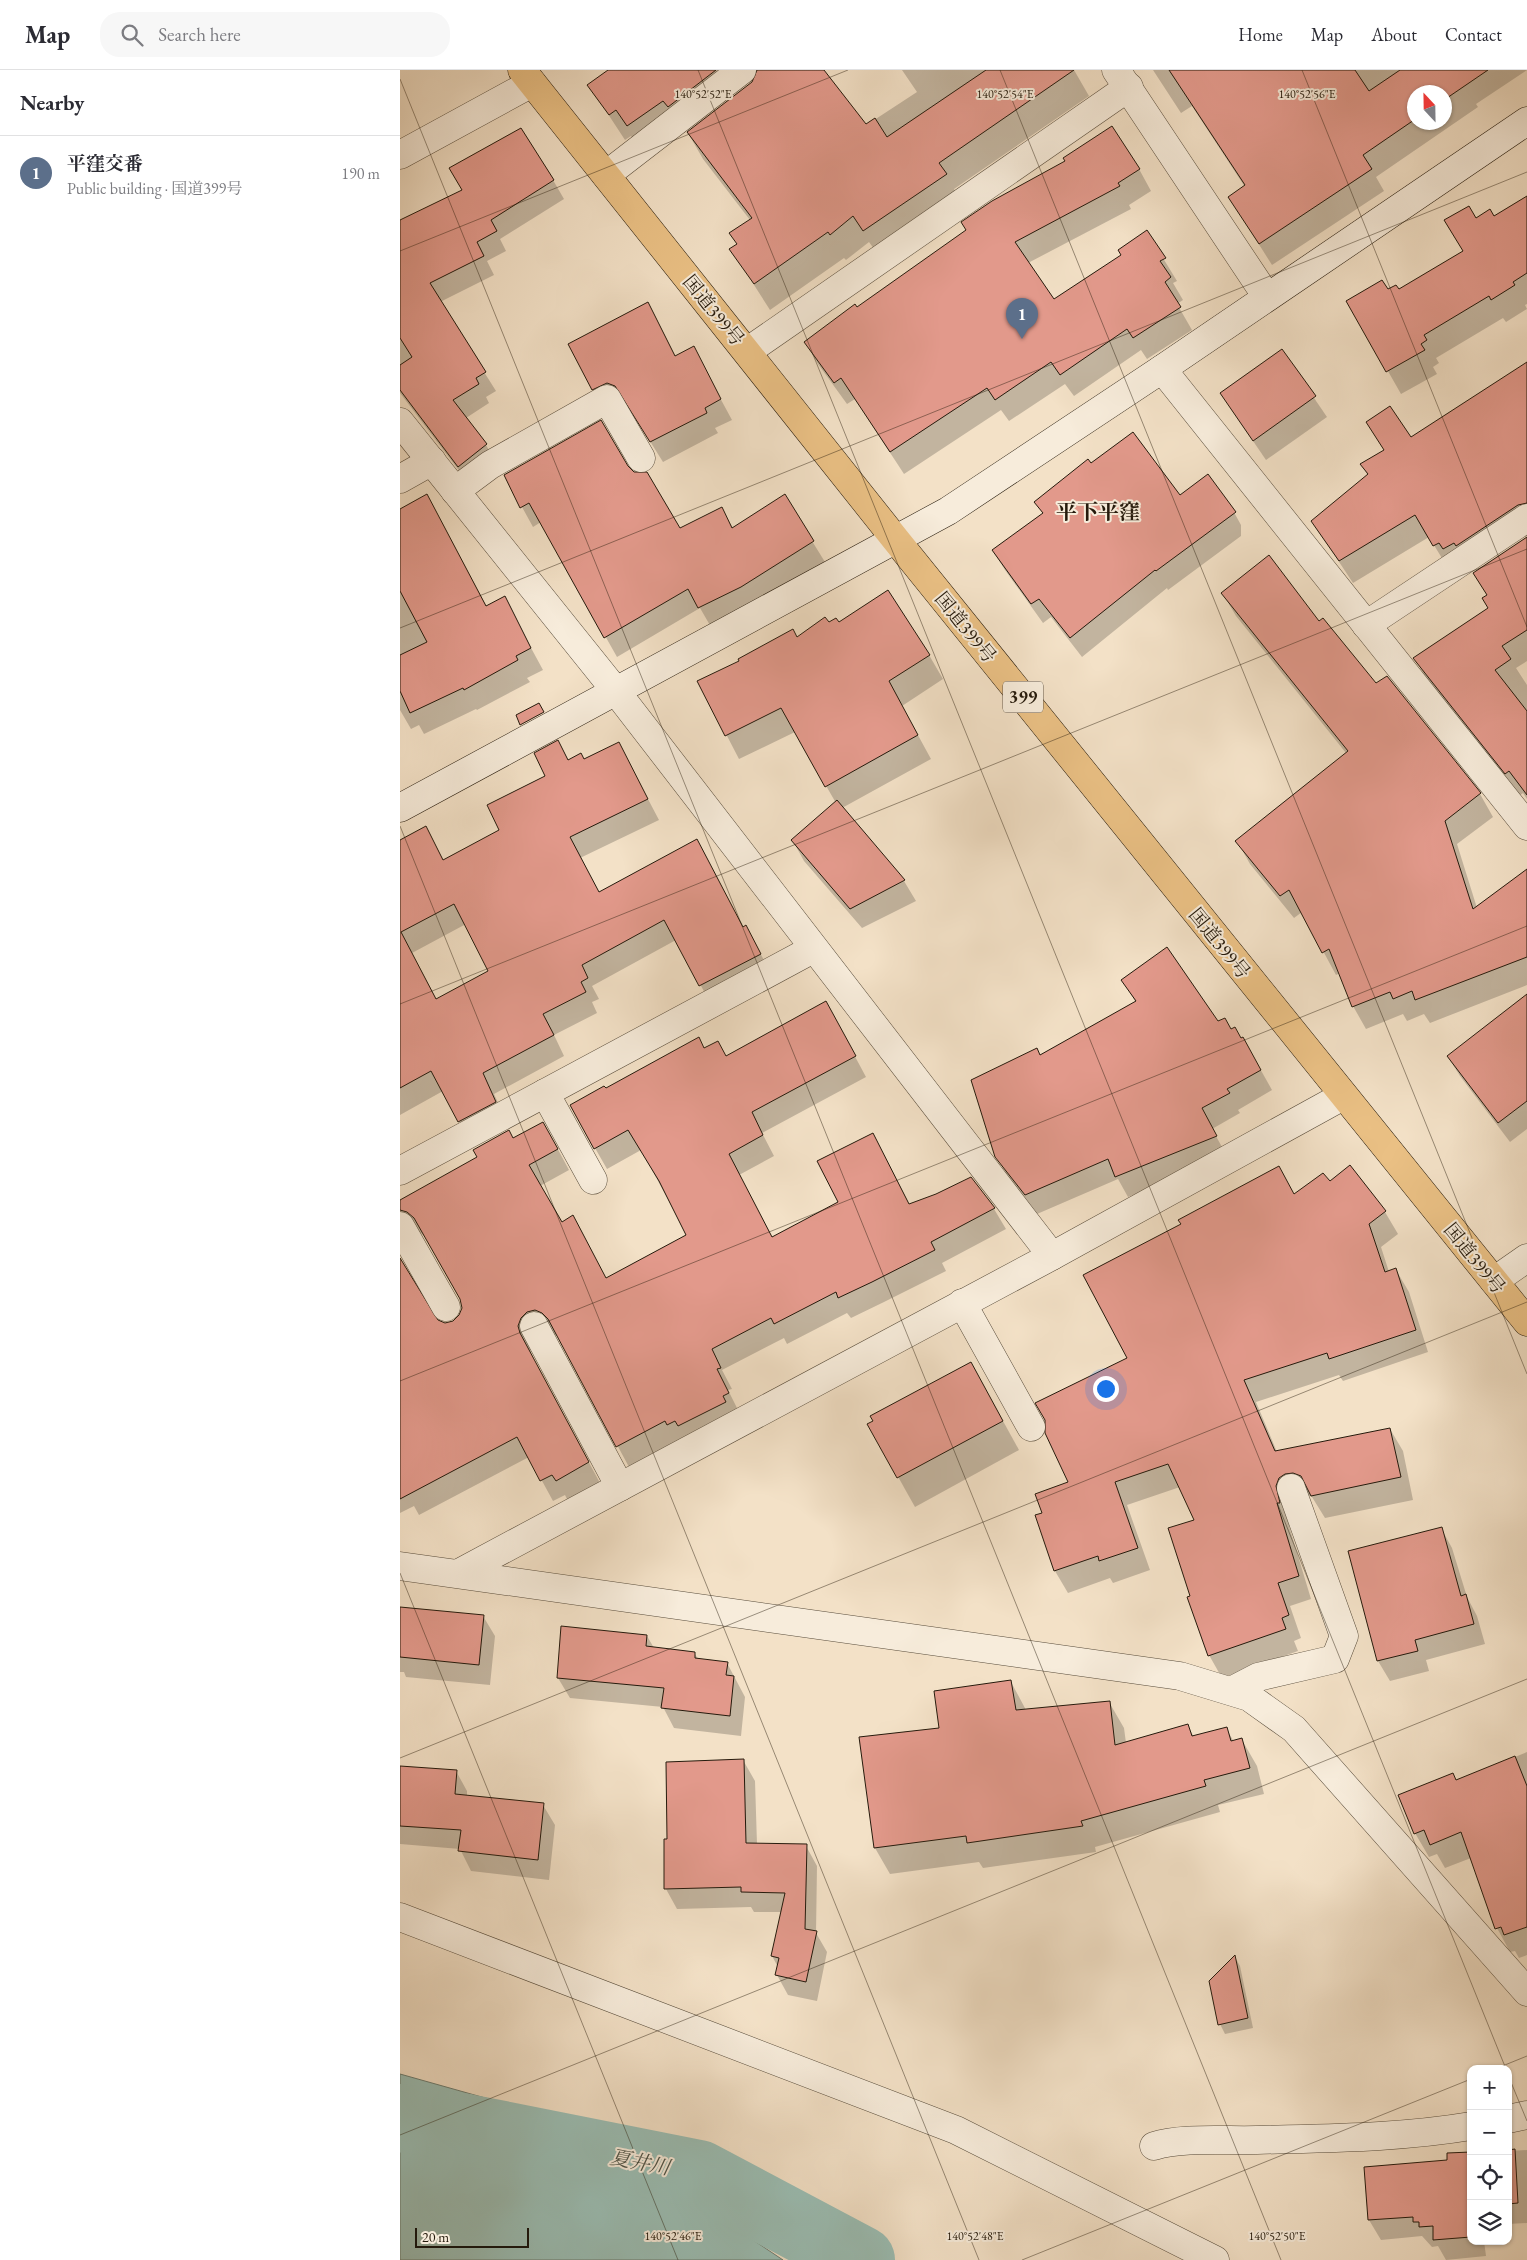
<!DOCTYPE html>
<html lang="en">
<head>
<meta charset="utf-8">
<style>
	body { margin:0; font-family:"EB Garamond","Noto Serif JP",serif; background:#f7f7f7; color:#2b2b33 }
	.controls { position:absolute; right:15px; bottom:15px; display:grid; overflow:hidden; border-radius:10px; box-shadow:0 1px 4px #0004 }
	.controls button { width:45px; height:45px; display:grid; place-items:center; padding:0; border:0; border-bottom:1px solid #e1e1e2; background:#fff; color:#2b2b33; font:25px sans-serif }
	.compass { position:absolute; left:1007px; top:15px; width:45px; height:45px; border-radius:50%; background:#fff; box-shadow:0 1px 4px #0004; rotate:338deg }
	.scale { position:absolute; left:15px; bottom:12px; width:114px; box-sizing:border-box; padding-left:5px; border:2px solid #251a0c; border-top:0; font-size:14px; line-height:18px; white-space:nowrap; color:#251a0c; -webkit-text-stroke:4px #f7ecdb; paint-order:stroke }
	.you { position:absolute; left:705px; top:1318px; width:18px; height:18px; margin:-12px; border:4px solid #fff; border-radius:50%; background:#1a73e8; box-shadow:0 0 0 8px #1a73e833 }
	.badge { display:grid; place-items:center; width:32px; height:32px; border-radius:50%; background:#8f2418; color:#fff; font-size:16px; font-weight:700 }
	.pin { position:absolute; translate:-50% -41px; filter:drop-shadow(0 1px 2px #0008) }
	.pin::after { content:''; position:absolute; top:26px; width:18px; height:15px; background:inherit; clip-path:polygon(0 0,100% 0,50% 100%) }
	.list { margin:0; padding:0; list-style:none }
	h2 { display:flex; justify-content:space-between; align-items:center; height:65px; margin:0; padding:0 20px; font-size:21px }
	h2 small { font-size:16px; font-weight:400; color:#7c7c81 }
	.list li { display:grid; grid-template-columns:32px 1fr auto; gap:15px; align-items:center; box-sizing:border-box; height:75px; padding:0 20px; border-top:1px solid #e1e1e2 }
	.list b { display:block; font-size:19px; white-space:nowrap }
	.list p { margin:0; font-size:16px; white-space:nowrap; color:#7c7c81 }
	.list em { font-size:16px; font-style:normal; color:#7c7c81 }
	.icon { flex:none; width:28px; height:28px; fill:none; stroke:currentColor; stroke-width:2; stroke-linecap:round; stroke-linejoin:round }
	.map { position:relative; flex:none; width:1127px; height:2190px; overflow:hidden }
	header { display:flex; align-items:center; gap:30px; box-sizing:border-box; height:70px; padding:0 25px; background:#fff; border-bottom:1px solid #e1e1e2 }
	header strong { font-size:24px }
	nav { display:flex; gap:28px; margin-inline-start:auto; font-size:18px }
	.search { width:350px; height:45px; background:#f7f7f7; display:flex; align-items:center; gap:12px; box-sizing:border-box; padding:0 18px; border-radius:20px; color:#7c7c81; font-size:19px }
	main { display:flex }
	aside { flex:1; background:#fff }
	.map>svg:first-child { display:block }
	.water { fill:#9bbeb4; stroke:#6c7c71 }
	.shadow { fill:#0003; fill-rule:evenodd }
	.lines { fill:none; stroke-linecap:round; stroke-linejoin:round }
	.river { stroke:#9bbeb4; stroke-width:68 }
	.building { fill:#e2998b; stroke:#251a0c; fill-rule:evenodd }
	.street-casing { stroke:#584c3b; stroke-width:29 }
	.secondary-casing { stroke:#251a0c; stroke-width:29 }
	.highway-casing { stroke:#251a0c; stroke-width:29 }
	.street { stroke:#f7ecdb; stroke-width:28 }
	.secondary { stroke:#f7ecdb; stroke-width:28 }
	.highway { stroke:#eac084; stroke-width:28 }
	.ticks { fill:none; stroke:#251a0c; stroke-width:1; stroke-opacity:0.45 }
	.labels { text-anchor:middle; stroke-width:4; stroke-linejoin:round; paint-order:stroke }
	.shield { fill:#f7ecdb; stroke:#64594a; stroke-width:1 }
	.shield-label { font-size:18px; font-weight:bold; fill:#251a0c }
	.street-label { font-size:19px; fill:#251a0c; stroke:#f7ecdb }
	.water-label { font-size:20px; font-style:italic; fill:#4e5347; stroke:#f7ecdb }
	.quarter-label { font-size:21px; font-weight:bold; fill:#251a0c; stroke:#f7ecdb }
	.ticks-label { font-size:12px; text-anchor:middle; fill:#251a0c; stroke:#f7ecdb; stroke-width:4; stroke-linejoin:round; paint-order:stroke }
</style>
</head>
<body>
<header>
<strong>Map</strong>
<div class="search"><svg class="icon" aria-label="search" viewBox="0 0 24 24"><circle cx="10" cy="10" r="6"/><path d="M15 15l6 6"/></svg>Search here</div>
<nav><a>Home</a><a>Map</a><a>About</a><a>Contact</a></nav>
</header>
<main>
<aside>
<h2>Nearby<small></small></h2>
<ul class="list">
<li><span class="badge" style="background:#5c6f8a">1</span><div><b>平窪交番</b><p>Public building · 国道399号</p></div><em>190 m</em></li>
</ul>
</aside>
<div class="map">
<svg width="1127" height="2190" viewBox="0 0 1127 2190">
	<rect width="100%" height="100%" fill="#f3e1c7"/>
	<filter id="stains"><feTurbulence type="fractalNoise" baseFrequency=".004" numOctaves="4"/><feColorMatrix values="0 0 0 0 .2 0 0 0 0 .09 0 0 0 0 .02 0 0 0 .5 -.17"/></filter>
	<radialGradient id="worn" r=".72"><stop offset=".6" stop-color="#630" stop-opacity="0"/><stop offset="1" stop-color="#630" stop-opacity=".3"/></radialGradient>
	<path class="water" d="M0 2004 181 2055 383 2190H0Z"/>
	<g class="shadow">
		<path d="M210 0H423L465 56 517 22 502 0H674L689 26 554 119 561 131 479 186 469 172 446 190 444 188 370 240 331 179 338 175 350 150 303 89 288 63 355 10 348 13 284 63 278 56 243 81 231 66 225 70 189 15Z"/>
		<path d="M753 0H1127L1076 34 1078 37 976 107 984 121 872 195 829 127 845 117 792 36 781 43ZM1014 22H1044V52H1014Z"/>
		<path d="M739 99 751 121 729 135 731 139 628 193 654 230 722 185 747 162 777 211 773 213 783 230 777 234 792 260 747 289 741 280 674 326 665 314 609 351 601 340 504 404 455 329 447 334 418 294 405 272 457 238Z"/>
		<path d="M153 110 164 129 100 169 106 181 87 191 94 205 40 232 96 321 86 327 89 333 66 348 86 375 97 394 70 415 0 323V151Z"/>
		<path d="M1127 130V234L1125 235 1127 239 1106 252 1103 248 1036 288 1039 293 1033 297 1037 304 1001 324 948 231 987 221H998L1064 182 1075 150 1094 147Z"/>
		<path d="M259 254 276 287 293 278 332 350 315 358 318 363 263 392 228 336 219 333 204 339 193 319Z"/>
		<path d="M882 281 927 347 866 390 821 324Z"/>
		<path d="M1127 293V461L1048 498 1029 467 953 513 912 451 968 406 962 395 1011 369Z"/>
		<path d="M691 394 780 427 830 435 841 455V466L768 520 767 518 682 587 651 547 643 553 605 500 593 481 643 444 636 432Z"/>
		<path d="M105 406 279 459 322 439 333 458 384 426 425 492 352 536 311 557 300 538 217 587 141 452 133 457Z"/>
		<path d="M27 426 87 537 104 528 143 600 127 608 130 612 77 640 76 639 24 664 19 655 11 659 0 640V440Z"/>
		<path d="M1127 468V591L1116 598 1127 615V729L1123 723 1119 726 1028 611 1015 589 1089 538 1088 526Z"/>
		<path d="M823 524 918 553 1080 724 1093 747 1057 774 1077 838 1127 800V915L1030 953 1024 944 1007 951 1003 944 966 959 953 936 940 903 936 905 902 842 894 848 850 794 837 771 946 683 836 546Z"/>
		<path d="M428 554H438L529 585 543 609 502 636 531 689 442 738 504 811 516 831 462 858 404 791 393 771 436 733 395 662 339 689 299 612Z"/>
		<path d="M158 672 169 691H184L219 674 259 750 180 788 199 823 343 858 346 857 372 905 312 936 276 870 192 916 199 929 192 932 197 943 154 965 164 986 94 1024 107 1052 71 1072 43 1021 0 1045V771L37 778 44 791 100 760 147 707ZM66 854 90 902 37 930 12 883Z"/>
		<path d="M723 910 830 960 854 988 872 1020 838 1040 840 1043 812 1059 827 1086 728 1127 718 1109 637 1144 608 1107 596 1086 641 987 736 933Z"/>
		<path d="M1127 926V1059L1110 1072 1060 1006 1048 987Z"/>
		<path d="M437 953 466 1007 362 1063 374 1086 339 1105 372 1168 440 1133 473 1064 510 1135 537 1125 571 1108 594 1139 606 1159 542 1193 546 1201 484 1232 451 1248 447 1243 387 1274 384 1268 322 1300 332 1319 328 1320 340 1344 229 1397 159 1267 147 1261 130 1276 131 1285 200 1413 168 1431 165 1425 153 1431 129 1387 19 1445 14 1436 0 1443V1190L37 1251 45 1254 54 1252 61 1245 63 1238 61 1229 26 1168 21 1163 13 1161 0 1167V1131L113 1070 155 1074 169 1100 140 1116 161 1154 206 1210 288 1166 241 1080 207 1099 171 1036 305 980 327 988Z"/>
		<path d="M930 1113 985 1142 998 1164 981 1177 989 1202 996 1200 1009 1222 1028 1282 943 1311 939 1305 856 1332 877 1382 990 1359 1003 1381 1013 1430 925 1448 912 1427 907 1425 892 1455 889 1456 911 1529 890 1536 901 1568 894 1571 898 1581 822 1608 809 1585 791 1526 796 1451 780 1417 727 1435 750 1500 713 1513 710 1508 668 1523 655 1501 643 1444 670 1413 729 1289 894 1126Z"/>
		<path d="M571 1293 619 1380 515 1437 469 1355Z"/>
		<path d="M1041 1458 1052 1478 1067 1527 1077 1546 1085 1574 1026 1590 1029 1601 990 1611 978 1591 949 1482Z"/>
		<path d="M0 1537 83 1546 95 1566 90 1615 6 1607 4 1602H0Z"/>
		<path d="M247 1566 254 1578 294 1583 299 1590 327 1593 345 1627 341 1666 274 1658 263 1637 170 1628 158 1608Z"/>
		<path d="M611 1612 626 1640 709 1632 724 1658 726 1673 788 1656 794 1667 826 1658 834 1672 842 1670 857 1696 864 1724 818 1735 820 1742 695 1777 696 1782 583 1798 579 1792 490 1804 475 1778 461 1668 541 1659Z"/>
		<path d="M1127 1682V1885L1119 1888 1115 1881 1110 1882 1097 1858 1071 1788 1045 1798 1037 1784 1029 1787 1015 1763 1056 1711Z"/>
		<path d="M343 1690 355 1711 357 1774 406 1776 417 1796 416 1863 427 1882 417 1931 388 1925 377 1905 378 1897 372 1886 382 1842H354L351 1837 277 1839 266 1819 269 1770Z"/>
		<path d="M0 1697 56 1701 67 1721V1726L143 1735 155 1755 149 1810 71 1801 60 1779 0 1774Z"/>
		<path d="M835 1887 840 1896 853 1958 825 1964 820 1954Z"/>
		<path d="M1127 2080V2153L1108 2154V2081Z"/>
		<path d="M1071 2083V2171H1084L1086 2186 1046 2190 1038 2176 1032 2177 1022 2166 981 2170 969 2150 965 2098 1048 2091Z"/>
	</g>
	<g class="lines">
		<path class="river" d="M0 2048 67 2058 299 2104 461 2190"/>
	</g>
	<g class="building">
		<path d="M208 0H316L268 37 263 31 227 56 216 40 209 45 187 15Z"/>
		<path d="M357 0H424L466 54 475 48 487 67 586 0H674L539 93 547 104 463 161 453 146 430 165 428 162 354 214 329 179 337 174 329 163 352 148 287 62 352 12Z"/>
		<path d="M769 0H955L969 21 1000 0H1088L1044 30V22H1014V50L963 85 972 99 859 174 828 127 845 115Z"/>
		<path d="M712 56 740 99 718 113 720 116 615 172 654 229 721 185 718 180 747 160 766 188 760 191 771 207 765 212 781 237 733 268 727 259 660 305 651 292 595 330 587 318 490 382 441 308 434 313 404 272 455 234 457 237 566 160 561 152 592 131 665 91 663 88Z"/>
		<path d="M121 58 154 110 91 150 97 161 77 172 84 186 30 213 86 302 76 308 79 314 53 330 87 374 58 397 0 320V295L12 287 0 268V150L62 120 49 98Z"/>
		<path d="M1127 126V203L1113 212 1115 215 1091 230 1089 226 1024 265 1027 270 1021 274 1025 280 986 302 946 231 982 210 988 219 996 215 999 219 1063 181 1044 150 1069 136 1076 148 1090 139 1094 146Z"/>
		<path d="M248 232 275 286 294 276 321 329 305 338 307 343 250 372 215 316 207 313 192 320 168 274Z"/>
		<path d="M882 279 916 326 853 371 820 323Z"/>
		<path d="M1127 292V433L1118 435 1056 476 1054 473 1043 479 1039 473 1033 476 1015 445 939 491 911 451 968 404 960 394 984 380 966 352 990 336 1011 367Z"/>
		<path d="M201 350 228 396 234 402H247L280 458 322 437 332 458 385 424 414 471 341 517 298 538 288 519 204 568 129 433 120 438 104 405Z"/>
		<path d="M733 362 780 425 808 404 836 442 756 501 755 500 670 568 639 529 631 534 592 480 643 443 634 432 688 389 691 393Z"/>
		<path d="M27 424 86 536 105 526 131 578 116 586 118 590 64 620 63 618 10 643 0 621V585L27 572 0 521V439Z"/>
		<path d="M1127 467V560L1102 576 1111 589 1095 600 1127 641V725L1109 701 1105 704 1013 588 1088 538 1082 528 1087 525 1073 503Z"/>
		<path d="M869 485 919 551 923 548 976 613 987 606 1081 723 1045 751 1073 839 1127 799V887L1015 930 1012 921 993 929 990 922 952 937 929 879 922 883 889 820 880 826 835 771 948 681 821 523Z"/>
		<path d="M488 520 530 585 489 611 518 665 425 717 381 638 325 666 297 611 339 591 338 589 393 559 397 567 425 547 429 552 436 548 439 552Z"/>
		<path d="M139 633 144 642 120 655 116 645Z"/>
		<path d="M158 670 168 690 181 683 184 689 219 672 248 729 170 767 199 822 297 769 343 857 346 855 361 884 299 916 264 850 182 895 188 908 181 912 186 922 143 944 154 965 83 1003 96 1032 58 1052 31 1001 0 1018V770L26 756 43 790 99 760 87 735 145 706 134 683ZM54 834 88 901 36 929 1 862Z"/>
		<path d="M437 730 505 810 450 839 391 770Z"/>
		<path d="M767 877 818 951 825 948 831 959 835 957 841 968 843 967 861 1000 827 1019 830 1023 802 1038 817 1066 715 1107 708 1089 625 1125 595 1087 571 1010 637 978 640 985 736 931 721 910Z"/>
		<path d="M1127 924V1031L1098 1053 1047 986Z"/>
		<path d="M426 931 456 986 352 1042 363 1065 329 1084 372 1167 438 1132 417 1091 473 1063 509 1134 536 1124 571 1107 595 1138 531 1172 535 1180 472 1212 438 1228 436 1222 374 1254 371 1248 312 1279 321 1298 317 1299 329 1323 323 1326 326 1332 278 1356 275 1351 267 1355 265 1351 216 1377 148 1249 142 1243 135 1240 127 1242 121 1248 118 1256 120 1263 189 1392 156 1411 152 1405 140 1411 117 1367 0 1429V1188L38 1250 45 1253 53 1251 59 1245 62 1238 60 1229 14 1148 7 1142 0 1140V1130L77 1087 73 1080 109 1060 113 1068 143 1052 158 1079 129 1095 162 1152 173 1145 206 1208 286 1165 259 1111 228 1060 194 1079 170 1035 204 1016 206 1018 299 967 304 978 318 971 326 986Z"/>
		<path d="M950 1095 986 1141 969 1154 985 1202 996 1198 1016 1260 929 1289 927 1283 844 1310 875 1381 990 1358 1001 1407 911 1426 901 1406 893 1403 885 1404 879 1408 876 1416 880 1433H877L899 1506 878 1513 889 1545 882 1548 886 1559 808 1586 787 1527 790 1526 768 1458 794 1450 768 1394 715 1412 738 1478 699 1491 698 1486 654 1501 635 1445 642 1443 635 1424 668 1412 645 1363V1350L635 1333 727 1288 683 1205 781 1154 778 1150 879 1096 894 1124 923 1103 930 1111Z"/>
		<path d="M571 1292 603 1351 497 1408 467 1354 473 1351 470 1346Z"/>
		<path d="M1042 1457 1061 1526 1066 1524 1074 1554 1015 1570 1018 1581 977 1591 948 1481Z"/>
		<path d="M0 1537 84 1545 79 1595 0 1587Z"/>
		<path d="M161 1556 247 1565 246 1576 295 1582V1588L328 1592 326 1605 334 1606 330 1646 261 1638 264 1618 157 1608Z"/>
		<path d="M611 1610 616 1640 710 1631 715 1675 788 1654 792 1666 827 1657 831 1671 842 1668 850 1698 804 1710 806 1716 681 1751 683 1756 567 1773 566 1766 474 1778 459 1667 539 1658 534 1621Z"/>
		<path d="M1115 1686 1127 1716V1857L1104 1865 1101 1857 1095 1859 1061 1762 1030 1775 1024 1760 1014 1764 998 1725 1053 1703 1056 1710Z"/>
		<path d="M344 1689 346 1773 407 1774 405 1859 417 1861 406 1912 375 1905 379 1888 371 1886 385 1823 341 1822V1817L264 1819V1769H267L266 1692Z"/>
		<path d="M0 1696 57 1700 55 1724 144 1733 138 1790 58 1781 61 1760 0 1756Z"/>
		<path d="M835 1885 848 1948 818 1955 809 1911Z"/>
		<path d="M1115 2079 1118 2133 1108 2134V2080Z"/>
		<path d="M1071 2082V2167L1033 2170V2156L1019 2157V2152H1013V2147L968 2150 964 2097 1047 2090V2083Z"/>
	</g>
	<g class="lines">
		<defs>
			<g id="street">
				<path d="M716 0 867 227"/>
				<path d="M0 85 132 13"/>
				<path d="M206 105 342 0"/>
				<path d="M348 281 729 17"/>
				<path d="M762 299 1127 756"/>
				<path d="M0 352 215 620 652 1186"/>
				<path d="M0 409 32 391"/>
				<path d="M55 421 90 395 207 329 241 388"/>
				<path d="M966 555 1127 448"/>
				<path d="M145 1023 193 1110"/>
				<path d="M0 1101 413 879"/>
				<path d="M0 1156 46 1237"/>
				<path d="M1094 1211 1127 1188"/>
				<path d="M562 1233 631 1357"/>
				<path d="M134 1256 220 1417"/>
				<path d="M0 1496 780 1606 849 1627 894 1659 1127 1922"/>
				<path d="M59 1503 652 1186 943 1026"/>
				<path d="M831 1621 858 1607 935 1589 944 1566 891 1418"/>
				<path d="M0 1847 556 2060 815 2190"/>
				<path d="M1108 2049 1127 2045"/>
				<path d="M754 2076C781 2067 827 2071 857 2070 928 2068 1000 2068 1071 2056"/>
			</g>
			<path id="secondary" d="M0 738 548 441 762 299 1127 51"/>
			<path id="highway" d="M122 0 496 470 1127 1252"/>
		</defs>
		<use href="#street" class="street-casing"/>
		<use href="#secondary" class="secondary-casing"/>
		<use href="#highway" class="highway-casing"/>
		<use href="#street" class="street"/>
		<use href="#secondary" class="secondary"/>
		<use href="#highway" class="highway"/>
	</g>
	<path class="ticks" d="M298 0 1106 1999M600 0 1127 1304M902 0 1127 557M0 9 881 2190M0 181 448 0M0 558 1127 102M0 756 579 2190M0 934 1127 479M0 1311 1127 856M0 1503 278 2190M0 1688 1127 1232M1095 1999 1127 1986M1108 2005 1127 2051M0 2065 1127 1609M622 2190 1071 2009"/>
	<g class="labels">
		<rect class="shield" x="603" y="611.5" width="40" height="31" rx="4"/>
		<g class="shield-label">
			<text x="623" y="633">399</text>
		</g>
		<g class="street-label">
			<text transform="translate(314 240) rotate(51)" y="7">国道399号</text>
			<text transform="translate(566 557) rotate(51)" y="7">国道399号</text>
			<text transform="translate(820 873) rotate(51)" y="7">国道399号</text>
			<text transform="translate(1075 1188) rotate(51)" y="7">国道399号</text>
		</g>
		<g class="water-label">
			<text transform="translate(240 2092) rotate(11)" y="7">夏井川</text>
		</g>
		<g class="quarter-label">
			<text x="698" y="449">平下平窪</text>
		</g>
	</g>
	<g class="ticks-label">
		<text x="303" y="28">140°52'52"E</text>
		<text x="605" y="28">140°52'54"E</text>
		<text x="907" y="28">140°52'56"E</text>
		<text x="273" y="2170">140°52'46"E</text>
		<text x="575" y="2170">140°52'48"E</text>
		<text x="877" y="2170">140°52'50"E</text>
	</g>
	<rect width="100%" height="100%" filter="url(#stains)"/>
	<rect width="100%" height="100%" fill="url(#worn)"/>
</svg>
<div class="controls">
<button>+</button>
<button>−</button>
<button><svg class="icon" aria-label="locate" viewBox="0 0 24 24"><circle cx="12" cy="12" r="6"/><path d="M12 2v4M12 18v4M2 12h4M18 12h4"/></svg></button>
<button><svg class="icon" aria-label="layers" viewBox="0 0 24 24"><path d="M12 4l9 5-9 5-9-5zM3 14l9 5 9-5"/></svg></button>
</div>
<svg class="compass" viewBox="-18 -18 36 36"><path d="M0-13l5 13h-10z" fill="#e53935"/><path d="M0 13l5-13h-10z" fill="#7c7c81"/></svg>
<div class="scale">20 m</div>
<div class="you"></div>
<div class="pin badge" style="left:622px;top:269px;background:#5c6f8a">1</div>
</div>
</main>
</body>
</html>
